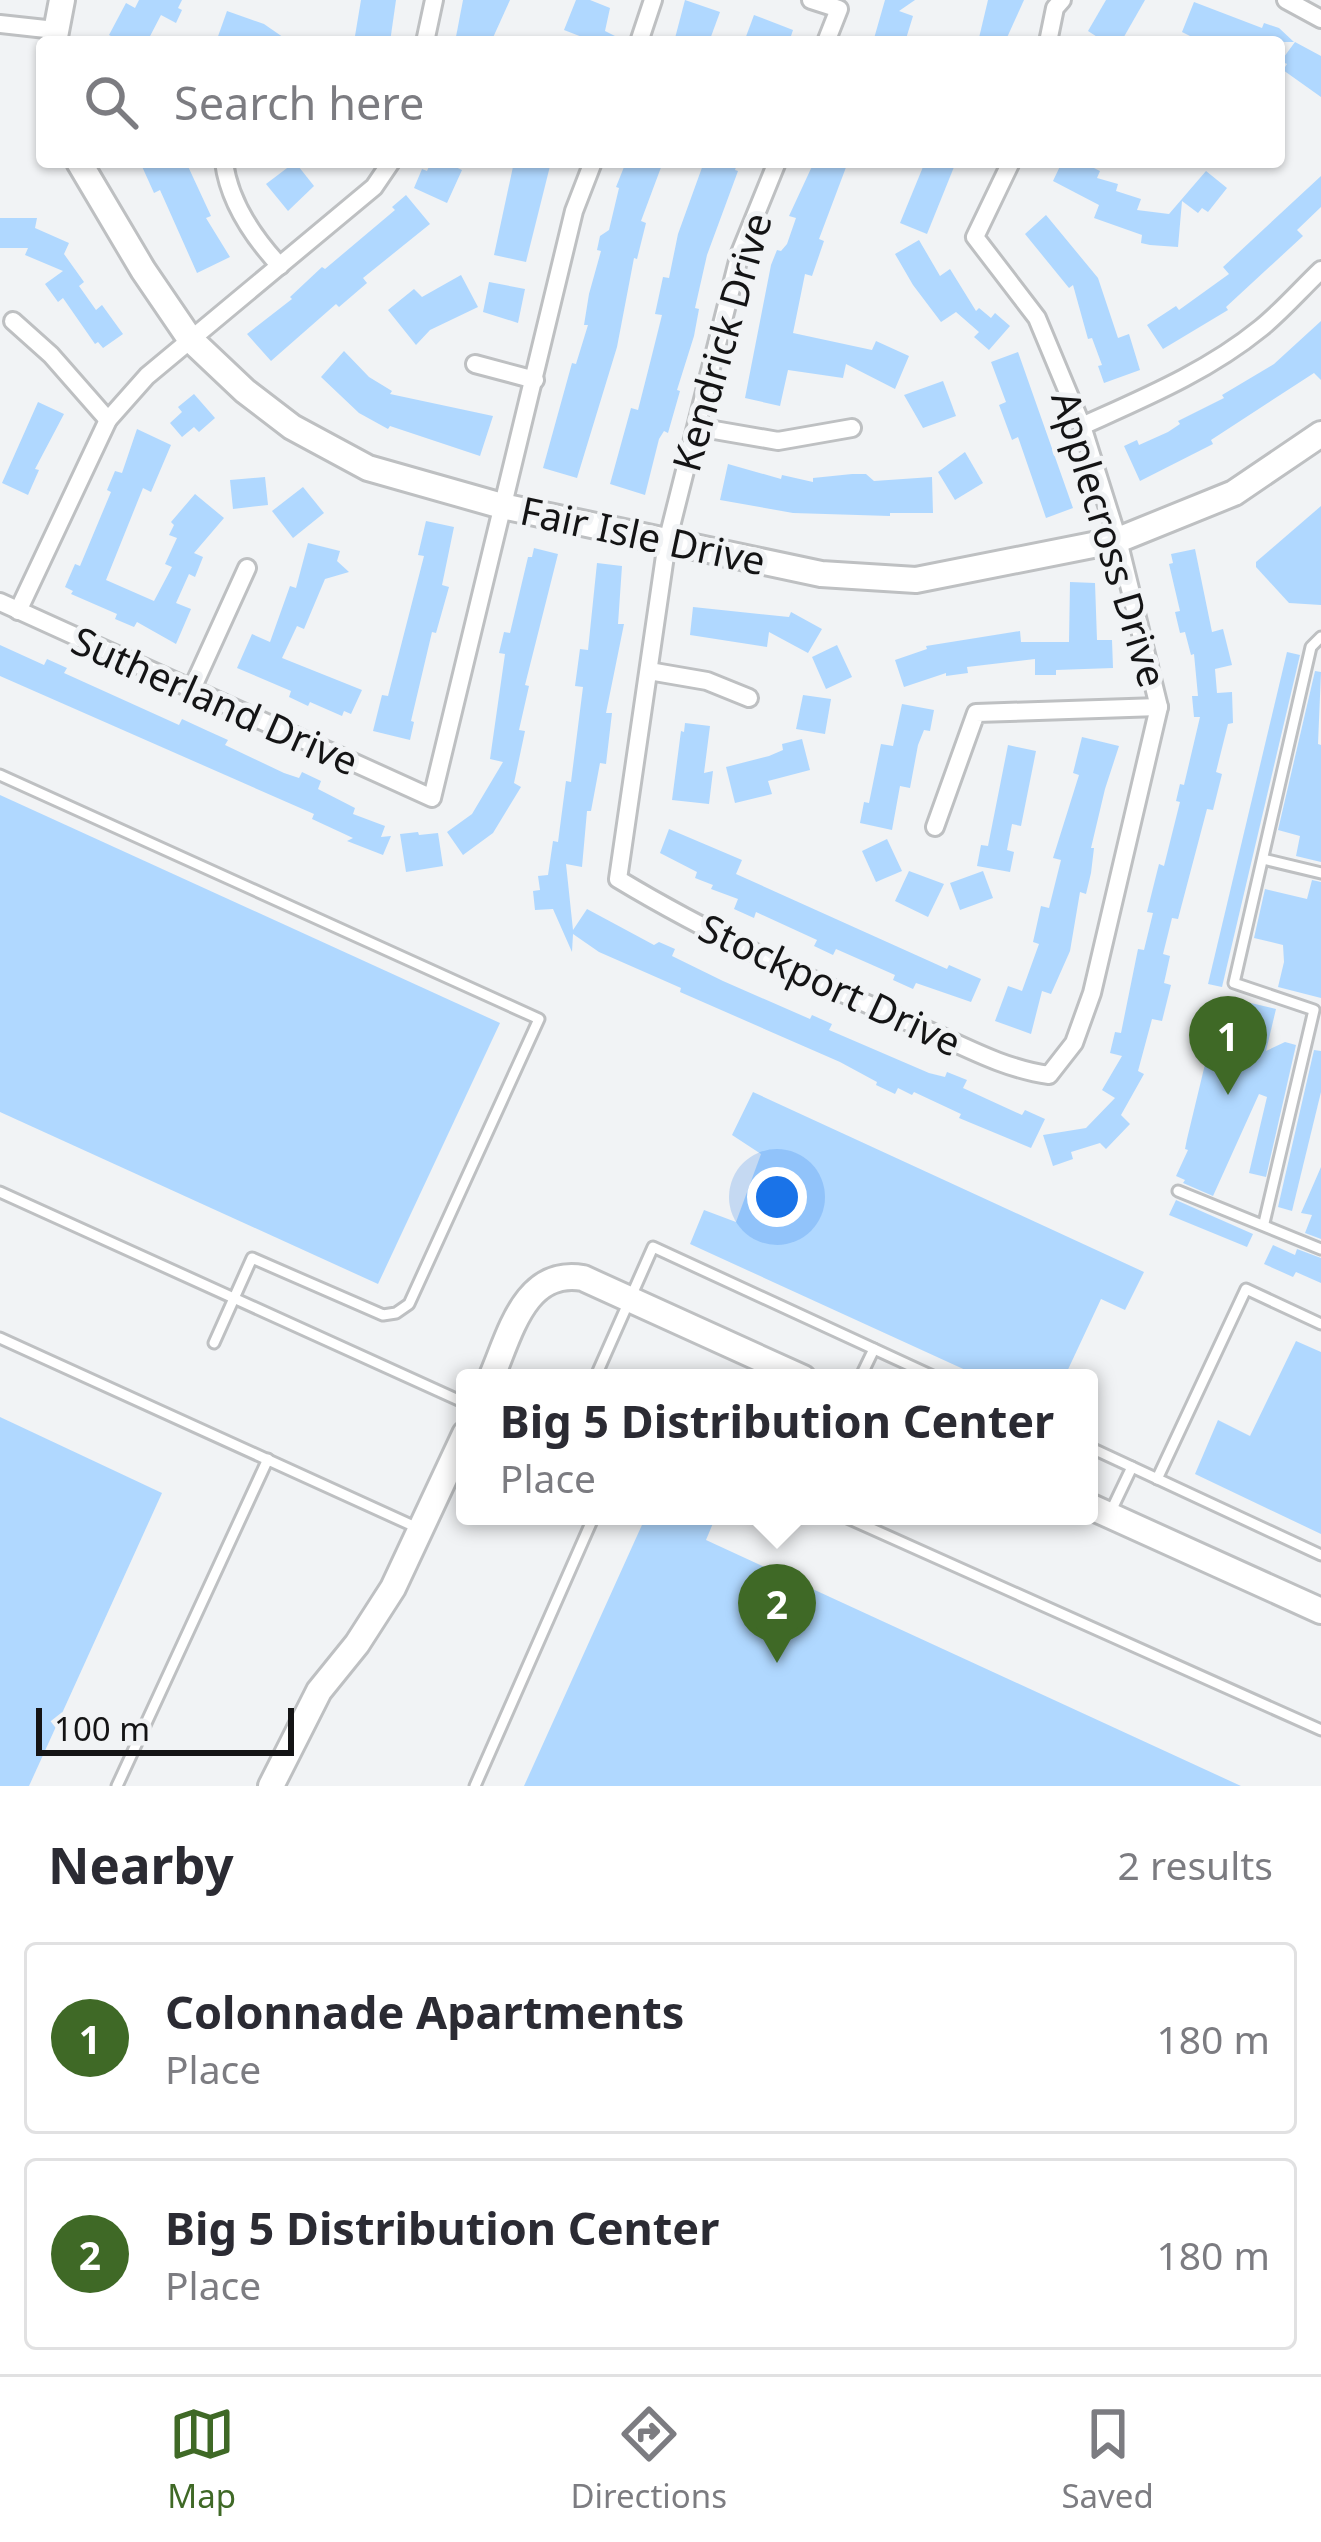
<!DOCTYPE html>
<html lang="en">
<head>
<meta charset="utf-8">
<style>
	body { margin:0; font-family:"Noto Sans",sans-serif; background:#f7f7f7; color:#2b2b33 }
	.scale { position:absolute; left:36px; bottom:30px; width:258px; box-sizing:border-box; padding-left:12px; border:6px solid #141415; border-top:0; font-size:33px; line-height:42px; white-space:nowrap; color:#141415; -webkit-text-stroke:9px #f1f3f5; paint-order:stroke }
	.you { position:absolute; left:777px; top:1197px; width:42px; height:42px; margin:-30px; border:9px solid #fff; border-radius:50%; background:#1a73e8; box-shadow:0 0 0 18px #1a73e833 }
	.badge { display:grid; place-items:center; width:78px; height:78px; border-radius:50%; background:#3f6926; color:#fff; font-size:39px; font-weight:700 }
	.pin { position:absolute; translate:-50% -99px; filter:drop-shadow(0 3px 6px #0008) }
	.pin::after { content:''; position:absolute; top:63px; width:42px; height:36px; background:inherit; clip-path:polygon(0 0,100% 0,50% 100%) }
	.popup { position:absolute; left:456px; top:1369px; width:642px; height:156px; box-sizing:border-box; display:grid; place-content:center; border-radius:12px; background:#fff; filter:drop-shadow(0 3px 9px #0005); font-size:39px; white-space:nowrap; color:#7c7c81 }
	.popup b { font-size:45px; color:#2b2b33 }
	.popup::after { content:''; position:absolute; left:50%; top:100%; margin-left:-24px; border:24px solid transparent; border-top-color:#fff }
	.list { margin:0; padding:0; list-style:none }
	h2 { display:flex; justify-content:space-between; align-items:center; height:156px; margin:0; padding:0 48px; font-size:51px }
	h2 small { font-size:39px; font-weight:400; color:#7c7c81 }
	.list li { display:grid; grid-template-columns:78px 1fr auto; gap:36px; align-items:center; box-sizing:border-box; height:192px; margin:0 24px 24px; padding:0 24px; border:3px solid #e1e1e2; border-radius:12px }
	.list b { display:block; font-size:45px; white-space:nowrap }
	.list p { margin:0; font-size:39px; white-space:nowrap; color:#7c7c81 }
	.list em { font-size:39px; font-style:normal; color:#7c7c81 }
	.icon { flex:none; width:66px; height:66px; fill:none; stroke:currentColor; stroke-width:2; stroke-linecap:round; stroke-linejoin:round }
	.map { position:relative; flex:none; width:1321px; height:1786px; overflow:hidden }
	.search { position:absolute; background:#fff; box-shadow:0 3px 9px #0004; left:36px; right:36px; top:36px; height:132px; display:flex; align-items:center; gap:30px; box-sizing:border-box; padding:0 42px; border-radius:12px; color:#7c7c81; font-size:45px }
	.sheet { height:588px; background:#fff }
	nav { display:flex; justify-content:space-around; align-items:center; box-sizing:border-box; height:168px; border-top:3px solid #e1e1e2; background:#fff; font-size:33px; color:#7c7c81 }
	nav a { display:grid; justify-items:center; gap:6px }
	nav .on { color:#3f6926 }
	.map>svg:first-child { display:block }
	.building { fill:#b0d8ff }
	.lines { fill:none; stroke-linecap:round; stroke-linejoin:round }
	.lane-casing { stroke:#bec0c2; stroke-width:15 }
	.street-casing { stroke:#bec0c2; stroke-width:22 }
	.secondary-casing { stroke:#bec0c2; stroke-width:30 }
	.lane { stroke:#fff; stroke-width:9 }
	.street { stroke:#fff; stroke-width:16 }
	.secondary { stroke:#fff; stroke-width:24 }
	.labels { text-anchor:middle; stroke-width:10; stroke-linejoin:round; paint-order:stroke }
	.street-label { font-size:39px; fill:#141415; stroke:#f1f3f5 }
</style>
</head>
<body>
<div class="map">
<svg width="1321" height="1786" viewBox="0 0 1321 1786">
	<rect width="100%" height="100%" fill="#f1f3f5"/>
	<g class="building">
		<path d="M139 0H182L178 8 182 10 176 23 161 15 147 42H123L109 35 126 3 135 8Z"/>
		<path d="M361 0H396L390 42H354Z"/>
		<path d="M463 0H510L491 42H455Z"/>
		<path d="M576 0H590L610 8 605 31 627 42H595L564 30Z"/>
		<path d="M685 0 720 12 709 42H674Z"/>
		<path d="M885 0H915L899 11 913 16 905 42H873Z"/>
		<path d="M988 0H1024L1005 42H978Z"/>
		<path d="M1106 0H1145L1121 42H1105L1088 31Z"/>
		<path d="M1194 2 1262 28 1264 23 1279 28 1294 42H1202L1182 32Z"/>
		<path d="M227 11 264 24 290 42H216Z"/>
		<path d="M754 15 793 30 789 42H744Z"/>
		<path d="M1295 42 1321 56V97L1283 70 1287 64 1281 61Z"/>
		<path d="M140 162H186L211 216 206 218 230 257 197 273 160 190 154 193Z"/>
		<path d="M295 162 314 186 288 211 266 184Z"/>
		<path d="M431 162H445L462 170 447 203 414 188 422 169 427 171Z"/>
		<path d="M514 162H551L526 262 494 255Z"/>
		<path d="M626 162H663L641 221 646 223 637 259 634 258 617 347 577 478 543 468 572 363 576 364 588 325H584L589 294 601 251 597 250 600 236 609 230 619 188 616 187Z"/>
		<path d="M704 162H738L735 170 738 171 707 255 695 308 699 309 694 336 677 390 680 391 668 433 664 431 659 439 645 495 610 484 631 408 638 410 651 359 662 315 655 314 663 277 669 278 678 234Z"/>
		<path d="M814 162H848L819 239 824 241 812 276 805 274 793 333 872 350 876 341 909 356 895 389 846 364 843 378 788 370 780 406 745 398 771 265 777 250 781 251 787 244 796 218 789 216Z"/>
		<path d="M925 162H956L927 234 900 223Z"/>
		<path d="M1062 162H1082L1100 171 1097 178 1118 184 1116 191 1141 199 1137 210 1169 214 1206 171 1227 188 1208 212 1202 208 1198 213 1182 201 1178 247 1150 245 1141 243 1142 235 1094 218 1099 205 1053 181Z"/>
		<path d="M1321 176V207L1297 230 1303 236 1226 307 1228 310 1163 349 1147 325 1176 306 1179 310 1229 274 1223 267Z"/>
		<path d="M406 195 430 224 363 278 367 283 339 307 336 304 271 361 247 334 292 299 290 297 322 267 325 269 395 210 392 207Z"/>
		<path d="M1046 215 1098 278 1118 338 1129 334 1140 370 1104 383 1098 366 1102 365 1092 338 1088 339 1073 285 1069 288 1025 234Z"/>
		<path d="M0 218H37L35 228 69 243 64 254 84 282 79 286 96 310 102 305 123 334 103 348 98 342 95 344 63 298 58 302 45 284 63 271 25 255 28 248H0Z"/>
		<path d="M919 240 940 276 950 269 976 311 979 308 991 318 995 313 1010 326 989 350 974 337 979 332 956 312 941 322 913 285 895 254Z"/>
		<path d="M461 275 478 307 430 330 416 345 388 310 414 289 422 297Z"/>
		<path d="M489 282 525 289 518 323 483 312Z"/>
		<path d="M1321 321V380L1314 373 1211 440 1213 444 1140 481 1124 446 1137 440 1139 445 1168 432 1180 424 1178 421 1224 398 1222 395 1274 364Z"/>
		<path d="M344 351 369 377 392 391 390 394 493 416 480 456 390 426 388 429 359 413 321 377Z"/>
		<path d="M1018 352 1073 508 1046 518 1018 437 1012 440 999 405 1006 402 991 362Z"/>
		<path d="M943 381 956 416 923 428 904 395Z"/>
		<path d="M194 394 215 418 199 432 194 427 182 437 170 423 182 412 178 407Z"/>
		<path d="M38 402 64 414 35 469 39 470 28 495 2 483Z"/>
		<path d="M137 429 171 445 151 492 143 488 106 580 154 601 172 567 165 564 177 538 169 535 174 525 171 522 195 494 224 518 194 553 203 557 195 577 189 574 176 603 191 609 176 644 137 622 134 627 115 619 117 614 71 594 73 591 65 587 75 564 80 566 111 492 107 490 115 471 122 473Z"/>
		<path d="M965 452 983 483 955 500 938 472Z"/>
		<path d="M728 464 781 479 782 475 813 482V478L852 474H866L874 481 932 477 933 513H890V516L793 513 720 500Z"/>
		<path d="M265 477 268 505 233 509 230 480Z"/>
		<path d="M303 487 324 513 293 538 272 511Z"/>
		<path d="M1321 506V605L1289 603 1256 567V562Z"/>
		<path d="M426 521 454 527 442 585 449 587 436 633 432 632 411 721 414 722 410 740 373 731 382 695 388 696 424 556 418 555Z"/>
		<path d="M308 543 340 551 337 561 349 572 325 579 304 629 297 626 282 658 362 690 351 714 344 711 342 716 310 702 308 706 289 697 291 691 237 668 252 634 270 642 290 586 296 588Z"/>
		<path d="M534 548 558 554 525 685 529 686 519 730 525 731 514 783 521 787 493 833 463 855 447 832 472 814 503 762 490 759 505 654 499 653 504 632 510 633 528 557H532Z"/>
		<path d="M1195 549 1212 632 1223 629 1232 665 1215 669 1217 693 1232 692 1233 723 1228 724 1216 772 1222 774 1213 810 1207 809 1178 919 1172 918 1163 954 1170 956 1164 983 1171 985 1162 1021 1152 1019 1138 1071 1144 1074 1121 1115 1130 1124 1106 1149 1100 1143 1071 1152 1073 1159 1053 1166 1043 1135 1086 1128 1115 1098 1102 1090 1122 1056 1110 1053 1115 1032 1121 1033 1138 949 1144 950 1153 913 1147 912 1159 864 1164 866 1180 802 1176 801 1180 784 1184 785 1200 717H1194L1192 696H1198L1194 654 1191 655 1185 632 1180 633 1175 612 1180 611 1169 564 1173 563 1171 554Z"/>
		<path d="M597 563 622 566 618 624H624L606 713H612L606 764 600 763 591 811H587L582 867 566 864 573 930 587 909 654 945 659 942 675 949 672 956 723 981 810 1019 812 1015 832 1024 829 1030 929 1073 945 1077 947 1072 967 1080 963 1088 1022 1115 1025 1110 1045 1119 1031 1148 959 1118 961 1114 914 1092 912 1095 898 1088 895 1094 876 1085 877 1082 840 1062 680 992 681 988 599 952 573 934 572 952 553 909 535 910 533 891 540 890 538 876 548 875 553 841 558 842 566 781 571 782 583 687 575 686 580 649 588 650Z"/>
		<path d="M1070 582 1095 583 1097 640H1112L1113 668 1056 670V675H1035V659L967 667 968 673 946 676V673L904 687 895 660 927 649 926 646 1020 631 1021 642H1069Z"/>
		<path d="M693 607 789 617 791 612 822 629 808 653 769 632 767 647 690 635Z"/>
		<path d="M0 645 44 665 47 659 67 668 64 673 179 725 182 719 208 731 228 740 225 745 284 773 299 778 302 772 321 781 318 789 355 808 353 814 385 826 381 837 391 836 383 855 347 841 353 838 312 819 314 814 0 676Z"/>
		<path d="M837 645 852 677 826 689 812 657Z"/>
		<path d="M1287 652 1300 655 1222 987 1208 984Z"/>
		<path d="M1315 671 1321 672 1318 744 1321 745V862L1296 856 1300 836 1278 830Z"/>
		<path d="M803 695 831 699 825 734 796 729Z"/>
		<path d="M902 704 934 710 930 731 924 730 918 745 910 788 900 786 892 830 860 823 864 802 869 803 881 744 893 746Z"/>
		<path d="M685 723 710 726 704 773 713 771 709 804 672 800 681 731 684 732Z"/>
		<path d="M1082 737 1119 746 1105 789 1091 848H1094L1091 873 1086 894 1080 892 1070 951 1051 994 1042 991 1031 1034 995 1021 1008 986 1022 991 1039 944 1033 942 1041 906 1049 908 1061 860 1053 858 1079 775 1073 773Z"/>
		<path d="M802 739 810 770 768 781 772 794 735 803 726 767 769 756 783 750 782 744Z"/>
		<path d="M1008 745 1036 751 1021 826 1012 824 1007 850 1014 852 1010 872 977 866 981 845 988 846Z"/>
		<path d="M0 795 500 1023 378 1284 0 1112Z"/>
		<path d="M669 829 742 860 736 874 947 969 949 965 981 979 971 1002 916 983 913 989 893 980 895 975 836 949 833 955 814 946 817 940 756 912 754 918 734 909 738 899 711 889 713 885 695 878 697 872 660 853Z"/>
		<path d="M418 832 419 835 438 833 443 866 406 872 400 834Z"/>
		<path d="M887 839 902 871 876 882 862 851Z"/>
		<path d="M909 871 944 884 928 917 895 901Z"/>
		<path d="M983 871 993 898 960 910 950 883Z"/>
		<path d="M1312 880 1321 882V998L1278 987 1284 962 1283 945 1254 938 1265 889 1307 899Z"/>
		<path d="M1234 999 1276 1009 1266 1051 1285 1042 1296 1045 1266 1177 1249 1173 1267 1097 1259 1094 1213 1196 1183 1183 1185 1180 1176 1176 1188 1150 1185 1149 1187 1139 1214 1027H1227Z"/>
		<path d="M1314 1050 1321 1051V1092L1292 1211 1278 1207Z"/>
		<path d="M753 1092 1144 1272 1125 1310 1101 1299 1064 1378H983L690 1244 704 1210 736 1222 761 1154 732 1135Z"/>
		<path d="M1321 1167V1239L1305 1233 1312 1215 1301 1213Z"/>
		<path d="M1176 1200 1253 1234 1247 1247 1169 1215Z"/>
		<path d="M1273 1245 1295 1255 1297 1249 1321 1258V1283L1296 1272 1293 1277 1264 1264Z"/>
		<path d="M1296 1341 1321 1352V1534L1195 1474 1218 1420 1250 1436Z"/>
		<path d="M0 1417 162 1493 29 1786H0Z"/>
		<path d="M646 1516H716L706 1540 1241 1786H524Z"/>
	</g>
	<g class="lines">
		<defs>
			<g id="lane">
				<path d="M0 775 539 1019 409 1304 396 1313 383 1315 252 1258 214 1343"/>
				<path d="M1263 859 1321 873"/>
				<path d="M1178 1191 1321 1249"/>
				<path d="M0 1192 465 1403"/>
				<path d="M1264 1223 1314 1010 1234 983 1311 647 1321 637"/>
				<path d="M0 1338 420 1529"/>
				<path d="M595 1378 653 1247 937 1378"/>
				<path d="M860 1378 874 1349"/>
				<path d="M1089 1447 1321 1555"/>
				<path d="M1157 1479 1246 1289 1321 1324"/>
				<path d="M1111 1511 1132 1467"/>
				<path d="M843 1516 1321 1730"/>
				<path d="M117 1786 268 1459"/>
				<path d="M475 1786 594 1516"/>
			</g>
			<g id="street">
				<path d="M811 0 839 9 826 42"/>
				<path d="M1286 0 1321 19"/>
				<path d="M0 24 55 30"/>
				<path d="M425 42 434 0"/>
				<path d="M639 42 653 0"/>
				<path d="M1048 42 1055 8 1062 0"/>
				<path d="M224 162C229 201 254 238 280 266"/>
				<path d="M777 162 740 253 667 542 618 879C714 937 815 982 918 1026 960 1044 1003 1069 1049 1075L1074 1043 1092 993 1159 707 1118 540 1082 426 1037 318 975 237 1011 162"/>
				<path d="M13 321 51 355 108 420"/>
				<path d="M475 364 535 380"/>
				<path d="M1082 426C1144 398 1207 372 1261 328 1282 311 1301 289 1321 270"/>
				<path d="M697 427 778 441 852 428"/>
				<path d="M0 602 432 798 574 211 593 162"/>
				<path d="M18 611 108 420 147 376 374 187 391 162"/>
				<path d="M649 671 707 681 749 698"/>
				<path d="M191 691 247 568"/>
				<path d="M935 827 976 713 1159 707"/>
			</g>
			<g id="secondary">
				<path d="M54 42 62 0"/>
				<path d="M79 162 143 270 190 339 245 391 292 427 368 468 502 506 821 574 916 580 1118 540 1234 493 1321 434"/>
				<path d="M491 1378C510 1335 524 1268 583 1278L803 1378"/>
				<path d="M1089 1506 1321 1611"/>
				<path d="M271 1786 319 1691 357 1644 393 1588 465 1434"/>
			</g>
		</defs>
		<use href="#lane" class="lane-casing"/>
		<use href="#street" class="street-casing"/>
		<use href="#secondary" class="secondary-casing"/>
		<use href="#lane" class="lane"/>
		<use href="#street" class="street"/>
		<use href="#secondary" class="secondary"/>
	</g>
	<g class="labels">
		<g class="street-label">
			<text transform="translate(722 342) rotate(-74)" y="14">Kendrick Drive</text>
			<text transform="translate(643 536) rotate(12)" y="14">Fair Isle Drive</text>
			<text transform="translate(1109 539) rotate(73)" y="14">Applecross Drive</text>
			<text transform="translate(215 701) rotate(24)" y="14">Sutherland Drive</text>
			<text transform="translate(830 985) rotate(25)" y="14">Stockport Drive</text>
		</g>
	</g>
</svg>
<div class="scale">100 m</div>
<div class="you"></div>
<div class="pin badge" style="left:1228px;top:1095px">1</div>
<div class="pin badge" style="left:777px;top:1663px">2</div>
<div class="popup"><b>Big 5 Distribution Center</b>Place</div>
<div class="search"><svg class="icon" aria-label="search" viewBox="0 0 24 24"><circle cx="10" cy="10" r="6"/><path d="M15 15l6 6"/></svg>Search here</div>
</div>
<section class="sheet">
<h2>Nearby<small>2 results</small></h2>
<ul class="list">
<li><span class="badge">1</span><div><b>Colonnade Apartments</b><p>Place</p></div><em>180 m</em></li>
<li><span class="badge">2</span><div><b>Big 5 Distribution Center</b><p>Place</p></div><em>180 m</em></li>
</ul>
</section>
<nav>
<a class="on"><svg class="icon" aria-label="map" viewBox="0 0 24 24"><path d="M3 6l6-2 6 2 6-2v14l-6 2-6-2-6 2zM9 4v14M15 6v14"/></svg>Map</a>
<a><svg class="icon" aria-label="directions" viewBox="0 0 24 24"><path d="M12 3l9 9-9 9-9-9zM9 14v-3h6M13 9l2 2-2 2"/></svg>Directions</a>
<a><svg class="icon" aria-label="saved" viewBox="0 0 24 24"><path d="M7 4h10v16l-5-4-5 4z"/></svg>Saved</a>
</nav>
</body>
</html>
